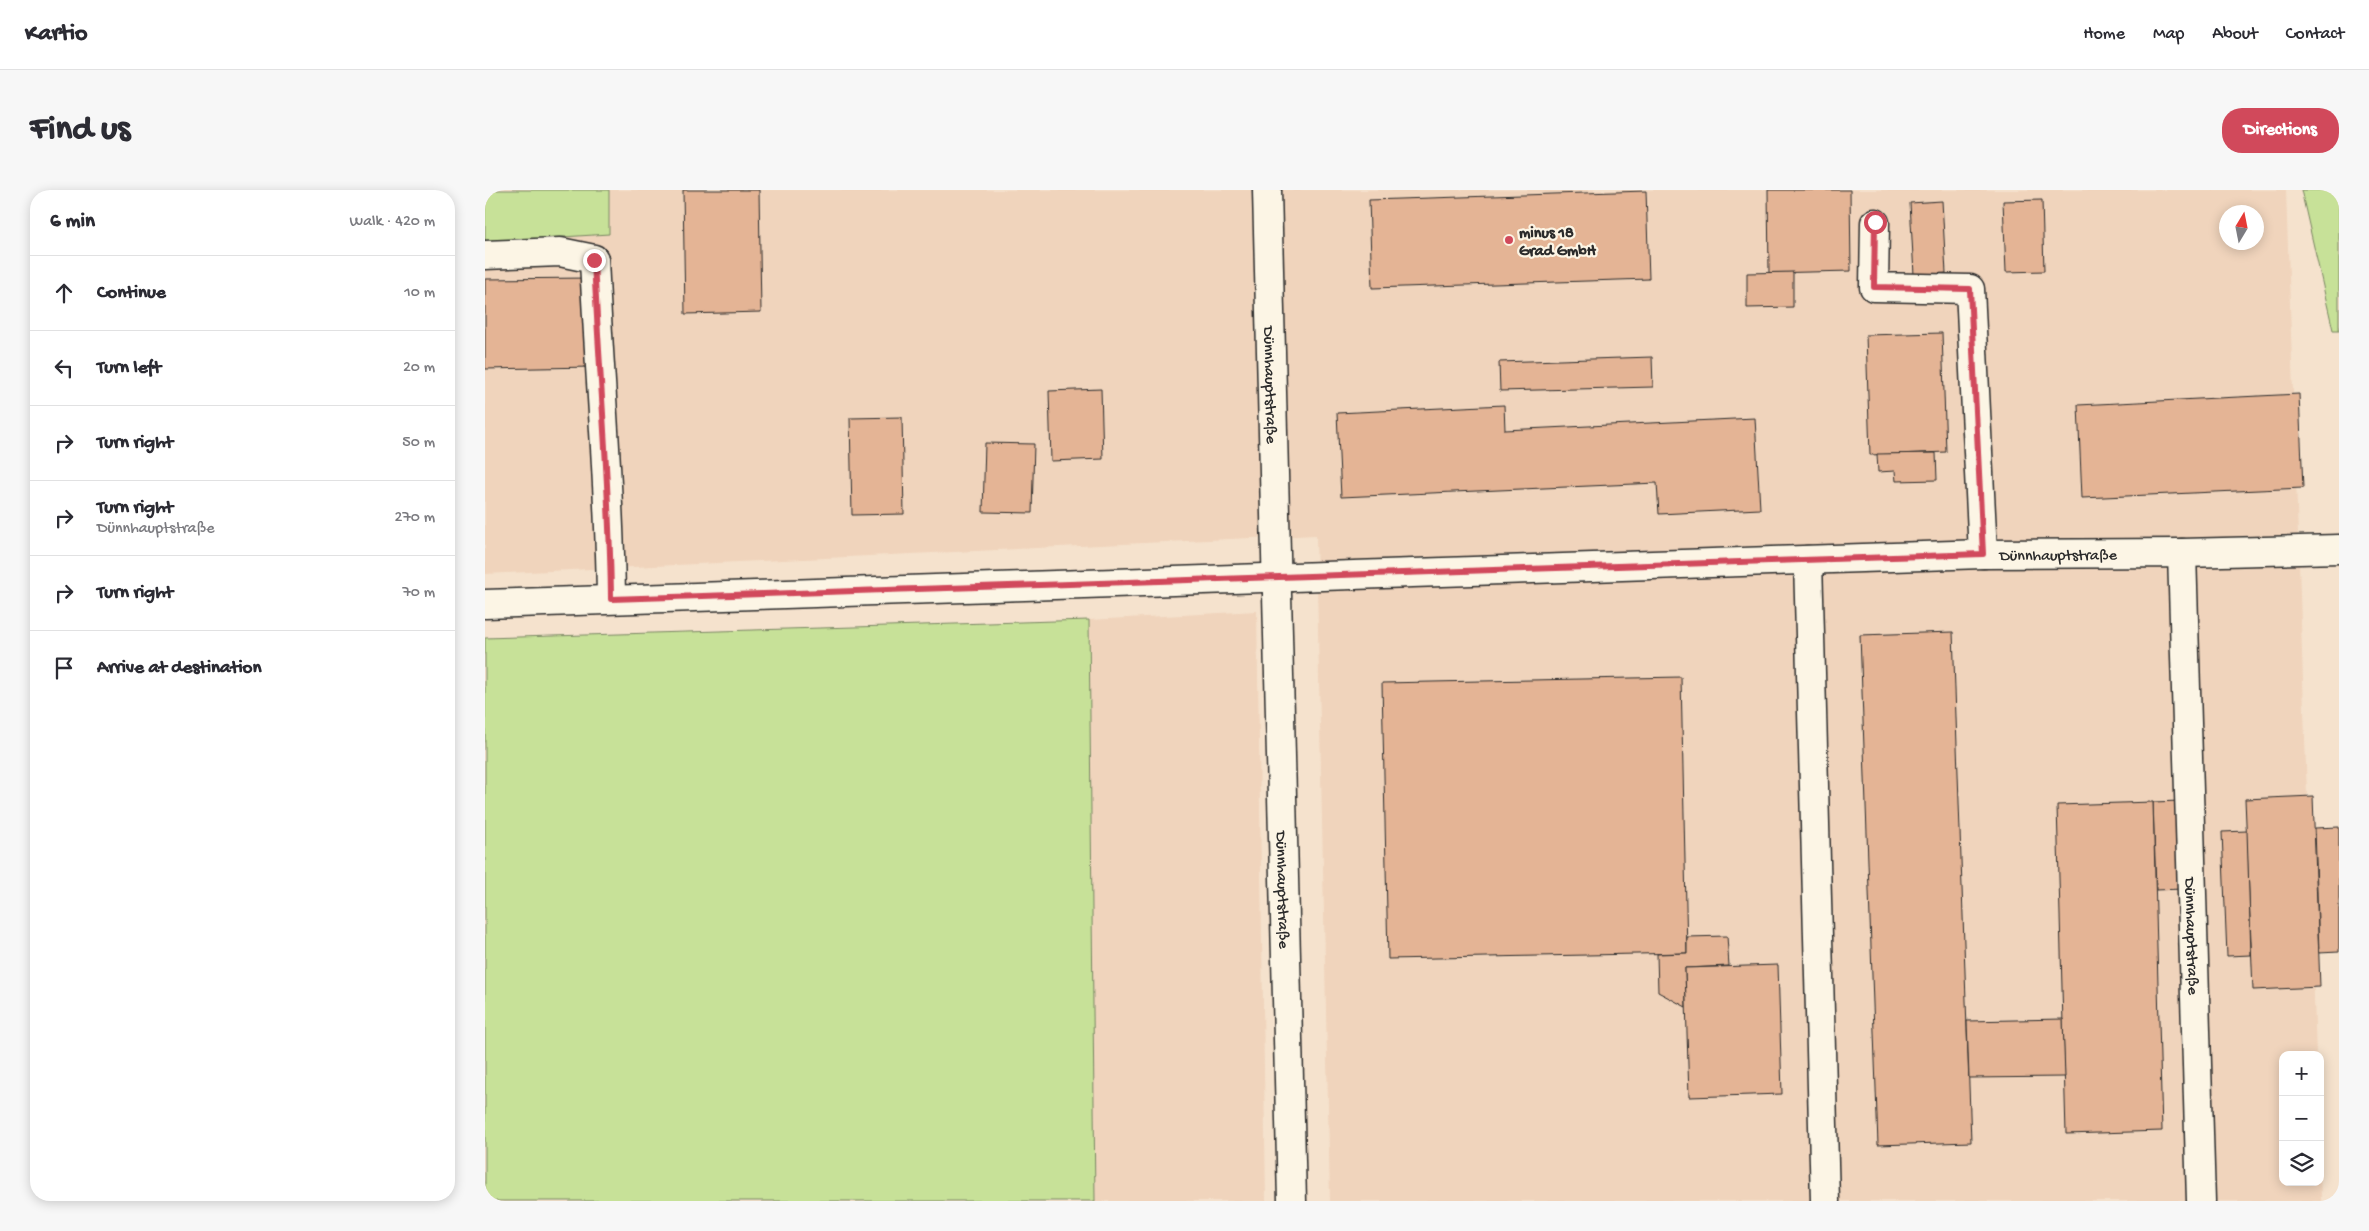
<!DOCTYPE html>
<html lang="en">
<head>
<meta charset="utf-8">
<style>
	body { margin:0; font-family:"Gochi Hand",sans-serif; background:#f7f7f7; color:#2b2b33 }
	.controls { position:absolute; right:15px; bottom:15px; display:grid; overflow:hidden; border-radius:10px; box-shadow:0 2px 12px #0003 }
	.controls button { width:45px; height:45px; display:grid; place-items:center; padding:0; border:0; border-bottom:1px solid #e1e1e2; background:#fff; color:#2b2b33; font:25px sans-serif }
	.compass { position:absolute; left:1734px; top:15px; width:45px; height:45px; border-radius:50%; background:#fff; box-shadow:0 2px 12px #0003; rotate:10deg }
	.stop { position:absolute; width:15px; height:15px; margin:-11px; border:4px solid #d1495b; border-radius:50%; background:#fff }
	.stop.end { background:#d1495b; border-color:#fff; box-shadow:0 1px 5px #0008 }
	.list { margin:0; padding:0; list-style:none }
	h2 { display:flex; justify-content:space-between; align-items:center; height:65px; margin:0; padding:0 20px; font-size:21px }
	h2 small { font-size:16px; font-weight:400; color:#7c7c81 }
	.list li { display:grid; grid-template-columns:32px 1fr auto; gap:15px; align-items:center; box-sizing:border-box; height:75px; padding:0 20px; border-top:1px solid #e1e1e2 }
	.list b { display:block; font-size:19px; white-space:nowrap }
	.list p { margin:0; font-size:16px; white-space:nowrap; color:#7c7c81 }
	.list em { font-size:16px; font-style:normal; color:#7c7c81 }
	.icon { flex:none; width:28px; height:28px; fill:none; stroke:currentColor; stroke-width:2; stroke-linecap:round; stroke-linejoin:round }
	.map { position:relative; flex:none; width:1854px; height:1011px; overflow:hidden; border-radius:20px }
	header { display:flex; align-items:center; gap:30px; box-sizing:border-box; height:70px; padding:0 25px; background:#fff; border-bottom:1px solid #e1e1e2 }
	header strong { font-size:24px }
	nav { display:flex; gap:28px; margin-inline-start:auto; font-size:18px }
	.intro { display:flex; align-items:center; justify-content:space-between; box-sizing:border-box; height:120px; padding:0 30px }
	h1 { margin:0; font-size:35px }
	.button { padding:12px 22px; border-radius:20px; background:#d1495b; color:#fff; font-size:18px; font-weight:700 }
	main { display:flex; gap:30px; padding:0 30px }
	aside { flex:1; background:#fff; border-radius:20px; box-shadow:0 2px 12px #0003 }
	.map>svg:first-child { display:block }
	.built { fill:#f0d4bc; fill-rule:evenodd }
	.green { fill:#c7e198; stroke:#798662 }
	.building { fill:#e4b495; stroke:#2b2b2b }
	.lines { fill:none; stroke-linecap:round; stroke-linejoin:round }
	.minor-casing { stroke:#2b2b2b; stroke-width:31 }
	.minor { stroke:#fcf5e5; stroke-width:28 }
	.route { stroke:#d1495b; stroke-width:6 }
	.poi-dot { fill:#d1495b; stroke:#fcf5e5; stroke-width:2 }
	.labels { text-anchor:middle; stroke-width:4.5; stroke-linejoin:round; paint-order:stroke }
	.poi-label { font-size:16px; font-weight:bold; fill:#2b2b2b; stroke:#fcf5e5; text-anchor:start }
	.street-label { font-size:16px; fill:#2b2b2b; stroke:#fcf5e5 }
</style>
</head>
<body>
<header>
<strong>Kartio</strong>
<nav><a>Home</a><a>Map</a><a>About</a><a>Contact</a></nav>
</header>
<div class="intro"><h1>Find us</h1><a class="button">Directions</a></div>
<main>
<aside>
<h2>6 min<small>Walk · 420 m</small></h2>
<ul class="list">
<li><svg class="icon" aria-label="ahead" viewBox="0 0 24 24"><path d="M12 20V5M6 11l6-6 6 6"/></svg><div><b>Continue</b></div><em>10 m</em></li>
<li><svg class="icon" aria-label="left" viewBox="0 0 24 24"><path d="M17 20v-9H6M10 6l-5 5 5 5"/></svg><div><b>Turn left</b></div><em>20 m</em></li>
<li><svg class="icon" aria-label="right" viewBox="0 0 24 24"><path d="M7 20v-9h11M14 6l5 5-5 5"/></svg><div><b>Turn right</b></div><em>50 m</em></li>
<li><svg class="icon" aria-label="right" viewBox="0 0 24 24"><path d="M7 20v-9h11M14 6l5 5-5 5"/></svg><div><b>Turn right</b><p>Dünnhauptstraße</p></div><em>270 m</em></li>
<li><svg class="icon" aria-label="right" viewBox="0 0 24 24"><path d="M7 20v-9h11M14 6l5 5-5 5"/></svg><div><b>Turn right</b></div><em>70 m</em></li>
<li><svg class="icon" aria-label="arrive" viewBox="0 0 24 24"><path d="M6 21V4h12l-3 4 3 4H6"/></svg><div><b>Arrive at destination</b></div></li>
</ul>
</aside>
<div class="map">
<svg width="1854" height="1011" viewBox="0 0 1854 1011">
	<rect width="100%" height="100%" fill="#f5e2cd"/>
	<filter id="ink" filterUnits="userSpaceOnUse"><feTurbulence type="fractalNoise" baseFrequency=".02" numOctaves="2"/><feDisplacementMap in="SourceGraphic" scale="10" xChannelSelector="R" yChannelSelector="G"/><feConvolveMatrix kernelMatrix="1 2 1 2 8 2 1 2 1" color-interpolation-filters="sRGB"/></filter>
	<g filter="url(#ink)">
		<g class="built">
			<path d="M0 0H1801L1831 865H1798V992H1835V978L1836 1011H845L831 345 0 384ZM1742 22H1772V52H1742Z"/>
			<path d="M772 421 781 1011H610L604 430Z"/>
		</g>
		<g class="green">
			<path d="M0 0H124V44L0 52Z"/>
			<path d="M1816 0H1854V140H1848Z"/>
			<path d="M604 430 610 1011H0V448Z"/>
		</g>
		<g class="building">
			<path d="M198 0H274L276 122 200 124Z"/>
			<path d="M1283 0H1365L1366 81 1284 83Z"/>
			<path d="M1161 1 1164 89 887 98 884 10Z"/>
			<path d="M1557 10 1559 81 1521 82 1518 11Z"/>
			<path d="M1457 11 1461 83 1429 85 1425 13Z"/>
			<path d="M1308 82V117L1262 118V83Z"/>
			<path d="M105 88 107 177 0 179V89Z"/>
			<path d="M1457 143 1461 262 1385 265 1381 145Z"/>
			<path d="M1167 167 1168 197 1015 201 1014 172Z"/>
			<path d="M616 199 618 269 566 271 564 201Z"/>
			<path d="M1814 204 1818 298 1597 308 1593 215Z"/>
			<path d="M1019 215 1020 240 1270 228 1275 319 1174 324 1172 293 856 307 852 223Z"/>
			<path d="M417 227 419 324 367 325 365 228Z"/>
			<path d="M500 253 549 254 547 323 498 322Z"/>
			<path d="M1451 263 1452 290 1411 291 1410 281 1393 282 1392 264Z"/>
			<path d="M1468 442 1486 952 1393 955 1375 445Z"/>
			<path d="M1196 487 1202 763 903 769 897 493Z"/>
			<path d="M1828 606 1835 797 1768 800 1760 609Z"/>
			<path d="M1695 611 1698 699 1671 700 1668 612Z"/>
			<path d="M1668 612 1677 941 1581 944 1572 615Z"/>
			<path d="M1854 637V762L1834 763 1830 638Z"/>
			<path d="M1762 641 1766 765 1742 766 1737 642Z"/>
			<path d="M1242 746 1244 776 1200 778 1201 817 1173 802 1172 764 1202 763V747Z"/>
			<path d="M1293 775 1297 904 1204 907 1200 778Z"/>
			<path d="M1578 829 1580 887 1484 888 1482 831Z"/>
		</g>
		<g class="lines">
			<defs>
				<g id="minor">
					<path id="s1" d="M782 0 807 1011"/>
					<path d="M1390 33 1389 97 1485 99 1498 364"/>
					<path d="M0 65 75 62 109 69C114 183 125 296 126 409"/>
					<path d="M1697 363 1854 359"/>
					<path d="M1323 370 1340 1011"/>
					<path id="s2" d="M0 414 1498 364 1697 363 1716 1011"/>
				</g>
			</defs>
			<use href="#minor" class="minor-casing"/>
			<use href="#minor" class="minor"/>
		</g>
	</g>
	<g class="lines" filter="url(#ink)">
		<path class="route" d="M109 70C114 183 125 296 126 409L1498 364 1485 99 1389 97 1390 32"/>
	</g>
	<circle class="poi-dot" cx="1024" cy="50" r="5"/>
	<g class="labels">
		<g class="poi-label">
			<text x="1034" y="47">minus 18<tspan x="1034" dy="18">Grad GmbH</tspan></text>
		</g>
		<g class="street-label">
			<text dy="6" stroke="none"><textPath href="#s1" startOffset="195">Dünnhauptstraße</textPath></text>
			<text dy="6" stroke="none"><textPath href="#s2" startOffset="1574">Dünnhauptstraße</textPath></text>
			<text dy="6" stroke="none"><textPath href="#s1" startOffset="700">Dünnhauptstraße</textPath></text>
			<text dy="6" stroke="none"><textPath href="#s2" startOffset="2081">Dünnhauptstraße</textPath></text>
		</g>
	</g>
</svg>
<div class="controls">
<button>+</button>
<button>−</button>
<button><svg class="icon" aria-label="layers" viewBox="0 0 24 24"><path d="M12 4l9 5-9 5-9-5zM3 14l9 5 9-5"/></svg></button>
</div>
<svg class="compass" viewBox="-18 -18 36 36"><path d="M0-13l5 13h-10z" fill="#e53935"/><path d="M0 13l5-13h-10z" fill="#7c7c81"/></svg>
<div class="stop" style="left:1390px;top:32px"></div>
<div class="stop end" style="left:109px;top:70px"></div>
</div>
</main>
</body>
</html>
